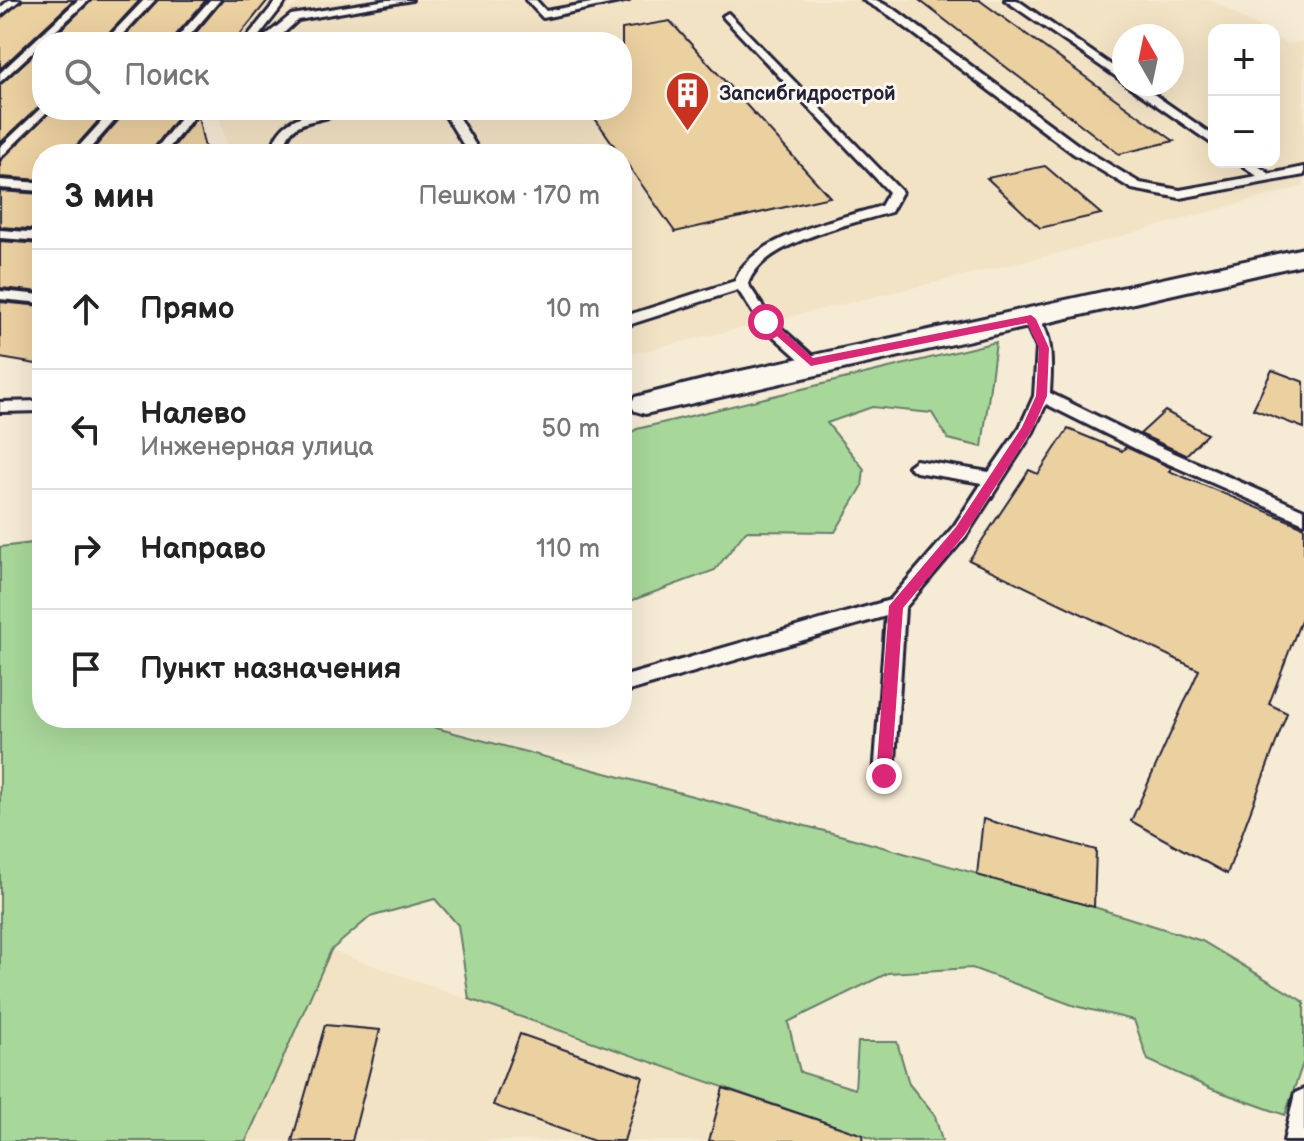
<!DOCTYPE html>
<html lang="ru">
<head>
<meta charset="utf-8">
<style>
	body { margin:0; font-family:"Balsamiq Sans",sans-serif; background:#f2f2f2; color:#222 }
	.controls { position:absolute; right:24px; top:24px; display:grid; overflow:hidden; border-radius:16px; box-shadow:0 8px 32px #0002 }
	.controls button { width:72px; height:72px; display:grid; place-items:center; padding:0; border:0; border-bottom:2px solid #e0e0e0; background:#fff; color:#222; font:40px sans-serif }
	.compass { position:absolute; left:1112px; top:24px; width:72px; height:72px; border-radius:50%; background:#fff; box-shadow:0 8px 32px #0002; rotate:351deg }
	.stop { position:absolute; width:24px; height:24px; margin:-18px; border:6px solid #db2777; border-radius:50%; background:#fff }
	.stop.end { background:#db2777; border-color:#fff; box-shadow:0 2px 8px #0008 }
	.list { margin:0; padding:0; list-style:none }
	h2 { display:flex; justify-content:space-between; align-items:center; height:104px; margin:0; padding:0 32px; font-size:34px }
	h2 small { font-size:26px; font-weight:400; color:#767676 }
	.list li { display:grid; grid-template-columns:52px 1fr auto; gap:24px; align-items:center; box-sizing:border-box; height:120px; padding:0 32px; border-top:2px solid #e0e0e0 }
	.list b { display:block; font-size:30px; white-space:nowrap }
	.list p { margin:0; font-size:26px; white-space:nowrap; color:#767676 }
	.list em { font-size:26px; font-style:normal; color:#767676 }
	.icon { flex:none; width:44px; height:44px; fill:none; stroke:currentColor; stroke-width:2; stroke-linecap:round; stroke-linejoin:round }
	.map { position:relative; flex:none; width:1304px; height:1141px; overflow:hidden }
	.search { position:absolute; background:#fff; box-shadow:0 8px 32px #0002; left:32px; top:32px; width:600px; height:88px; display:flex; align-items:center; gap:20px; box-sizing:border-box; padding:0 28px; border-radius:32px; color:#767676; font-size:30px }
	.panel { position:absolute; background:#fff; box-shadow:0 8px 32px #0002; left:32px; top:144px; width:600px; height:584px; border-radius:32px }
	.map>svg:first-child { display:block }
	.built { fill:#f3e3c5; fill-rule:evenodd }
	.green { fill:#a8d899; stroke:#657d6a; stroke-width:2 }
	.building { fill:#ebd0a0; stroke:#22223b; stroke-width:2 }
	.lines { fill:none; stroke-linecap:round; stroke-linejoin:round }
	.service-casing { stroke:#22223b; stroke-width:6 }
	.minor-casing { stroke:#22223b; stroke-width:6 }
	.service { fill:#fbf7ec; fill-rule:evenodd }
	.minor { fill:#fbf7ec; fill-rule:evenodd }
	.route { fill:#db2777 }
	.labels { text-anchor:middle; stroke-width:6; stroke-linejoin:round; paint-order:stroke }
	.far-poi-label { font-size:20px; font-weight:bold; fill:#22223b; stroke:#fbf7ec; text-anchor:start }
</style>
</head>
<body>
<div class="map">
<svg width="1304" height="1141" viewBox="0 0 1304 1141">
	<rect width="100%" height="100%" fill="#f6ebd5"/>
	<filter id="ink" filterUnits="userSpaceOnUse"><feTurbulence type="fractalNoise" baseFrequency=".0125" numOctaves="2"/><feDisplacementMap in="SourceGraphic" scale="16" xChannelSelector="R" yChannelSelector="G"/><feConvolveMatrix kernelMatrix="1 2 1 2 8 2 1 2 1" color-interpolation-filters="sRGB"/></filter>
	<g filter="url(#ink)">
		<g class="built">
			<path d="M0 0H293L284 13 303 0H1212L1263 30H1214V162H1274V36L1287 44 1304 41V186L1052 255 622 356V154H230L217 110H622V42H42V110H200L176 138 202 134 206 154H42V365L0 358ZM1124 36H1172V84H1124Z"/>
			<path d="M331 950 522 1019 879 1141H246Z"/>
		</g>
		<g class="green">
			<path d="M996 342 982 447 948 439 932 413 872 407 827 423 864 469 862 487 835 532 746 531 715 570 622 604V437L637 429Z"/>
			<path d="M42 542V718H414L413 722 847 837 1094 907 1202 941 1304 1002V1060L1285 1115 1212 1089 1148 1060 1134 1020 1075 1006 972 968 888 973 788 1022 800 1072 855 1089 858 1042H897L909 1084 935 1116 942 1141H879L469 999 458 925 435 899 370 917 331 950 246 1141H0V547Z"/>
		</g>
		<g class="building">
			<path d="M23 0H74L0 69V19Z"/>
			<path d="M92 0H140L101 42H48Z"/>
			<path d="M158 0H206L170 42H119Z"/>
			<path d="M223 0H268L234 42H188Z"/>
			<path d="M919 0H979L1174 141 1119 154Z"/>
			<path d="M670 21 830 197 675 232 589 110H622V29Z"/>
			<path d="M42 47V104L0 143V85Z"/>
			<path d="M52 110H108L69 154H42V180L0 177V161Z"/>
			<path d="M127 110H183L149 154H89Z"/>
			<path d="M198 116 206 154H168Z"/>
			<path d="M1045 166 1101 214 1040 228 987 178Z"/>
			<path d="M0 191 42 194V230L0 227Z"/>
			<path d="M0 241 42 244V292L0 288Z"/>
			<path d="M0 302 42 306V365L0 358Z"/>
			<path d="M1272 370 1304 382V428L1253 409Z"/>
			<path d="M1165 411 1207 434 1186 455 1140 434Z"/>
			<path d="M1068 429 1122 451 1126 447 1172 468 1169 471 1304 527V612L1269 704 1287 713 1227 874 1131 821 1199 670 969 560 1029 470 1038 474Z"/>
			<path d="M983 819 1096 850 1094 907 977 875Z"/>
			<path d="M325 1025 380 1030 352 1141H292Z"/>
			<path d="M520 1034 643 1077 624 1141H594L493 1105Z"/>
			<path d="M723 1088 863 1135 862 1141H709Z"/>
		</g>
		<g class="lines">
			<defs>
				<g id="service">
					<path d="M9 0H20L0 16V8Z"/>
					<path d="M78 0H89L0 82V73Z"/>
					<path d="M144 0H155L115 42H104Z"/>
					<path d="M210 0H220L184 42H173Z"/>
					<path d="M277 0H287L254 42H243Z"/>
					<path d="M387 0H412L298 20 274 42H264V37L291 15Z"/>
					<path d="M526 0H536L546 11 608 0H629L543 18Z"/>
					<path d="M863 0H876L897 11 1082 148 1140 183 1180 190 1257 176 1238 162H1252L1270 174 1304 167V175L1180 198 1132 189 1074 154 889 15Z"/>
					<path d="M1005 0H1017L1124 74V82Z"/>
					<path d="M728 13 902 192 891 212C852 224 761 242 748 284L771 319 816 359V365H806L761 325 738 290 622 327V317L735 281C749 237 840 219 881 206L889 192 724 18 723 16Z"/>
					<path d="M1126 84H1139L1214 136V145Z"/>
					<path d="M42 107V110H49L47 112 0 158V147Z"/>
					<path d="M112 110H124L85 154H72Z"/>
					<path d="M187 110H199L164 154H152Z"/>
					<path d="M323 110H346C322 126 287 112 284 154H272C274 124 297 116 323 110Z"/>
					<path d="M442 110H454L481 154H469Z"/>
					<path d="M0 180 42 183V191L0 188Z"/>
					<path d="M0 230 42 233V241L0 238Z"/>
					<path d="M0 291 42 295V303L0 299Z"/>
					<path d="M1031 314C1056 325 1051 372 1050 393L1156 445 1304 510V523L1144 453 1046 404 1033 432 966 536 905 608 894 776 891 783 884 785 877 783 874 776 886 616 622 693V677L890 600 954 526 982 483 916 472 908 466 916 460 989 472 1020 427 1034 396 1037 348 1024 319Z"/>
					<path d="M42 401V411L0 412V402Z"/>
					<path d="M1304 1089V1141H1284L1295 1093Z"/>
				</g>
				<path id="minor" d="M1304 248V264L1222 283 645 414 635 411 630 404 635 397 727 374Z"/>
			</defs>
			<use href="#service" class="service-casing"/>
			<use href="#minor" class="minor-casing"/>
			<use href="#service" class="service"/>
			<use href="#minor" class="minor"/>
		</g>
	</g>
	<path class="route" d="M1031 315 1036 319 1049 348 1047 396 1033 428 965 534 903 608 891 776 884 783 876 776 889 606 956 527 1022 427 1036 396 1039 348 1027 323 811 366 761 322 770 319 813 358Z"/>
	<defs>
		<symbol id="building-pin" viewBox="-11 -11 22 30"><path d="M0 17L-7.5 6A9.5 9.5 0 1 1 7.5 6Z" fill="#c8321e" stroke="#fbf7ec"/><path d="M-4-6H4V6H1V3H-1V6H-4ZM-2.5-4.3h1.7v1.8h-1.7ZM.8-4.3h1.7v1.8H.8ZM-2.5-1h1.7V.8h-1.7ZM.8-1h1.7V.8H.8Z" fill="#fff"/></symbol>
	</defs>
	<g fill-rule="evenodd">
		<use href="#building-pin" x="662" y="68" width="51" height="69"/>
	</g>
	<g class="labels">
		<g class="far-poi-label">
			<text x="719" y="100">Запсибгидрострой</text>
		</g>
	</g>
</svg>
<div class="controls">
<button>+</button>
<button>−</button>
</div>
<svg class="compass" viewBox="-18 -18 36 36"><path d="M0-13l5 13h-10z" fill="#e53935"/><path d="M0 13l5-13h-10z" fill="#767676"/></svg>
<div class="stop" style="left:766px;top:322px"></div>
<div class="stop end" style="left:884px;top:776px"></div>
<div class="search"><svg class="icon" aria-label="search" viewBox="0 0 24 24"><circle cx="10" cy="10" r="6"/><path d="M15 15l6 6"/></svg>Поиск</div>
<section class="panel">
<h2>3 мин<small>Пешком · 170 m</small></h2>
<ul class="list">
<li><svg class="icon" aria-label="ahead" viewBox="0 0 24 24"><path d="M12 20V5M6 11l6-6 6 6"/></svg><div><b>Прямо</b></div><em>10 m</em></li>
<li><svg class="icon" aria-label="left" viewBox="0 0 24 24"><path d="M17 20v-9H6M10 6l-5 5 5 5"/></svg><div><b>Налево</b><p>Инженерная улица</p></div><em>50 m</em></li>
<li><svg class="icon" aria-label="right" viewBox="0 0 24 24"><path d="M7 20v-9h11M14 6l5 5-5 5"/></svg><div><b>Направо</b></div><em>110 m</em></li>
<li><svg class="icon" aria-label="arrive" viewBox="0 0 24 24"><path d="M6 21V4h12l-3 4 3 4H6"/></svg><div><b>Пункт назначения</b></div></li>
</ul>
</section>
</div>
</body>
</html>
